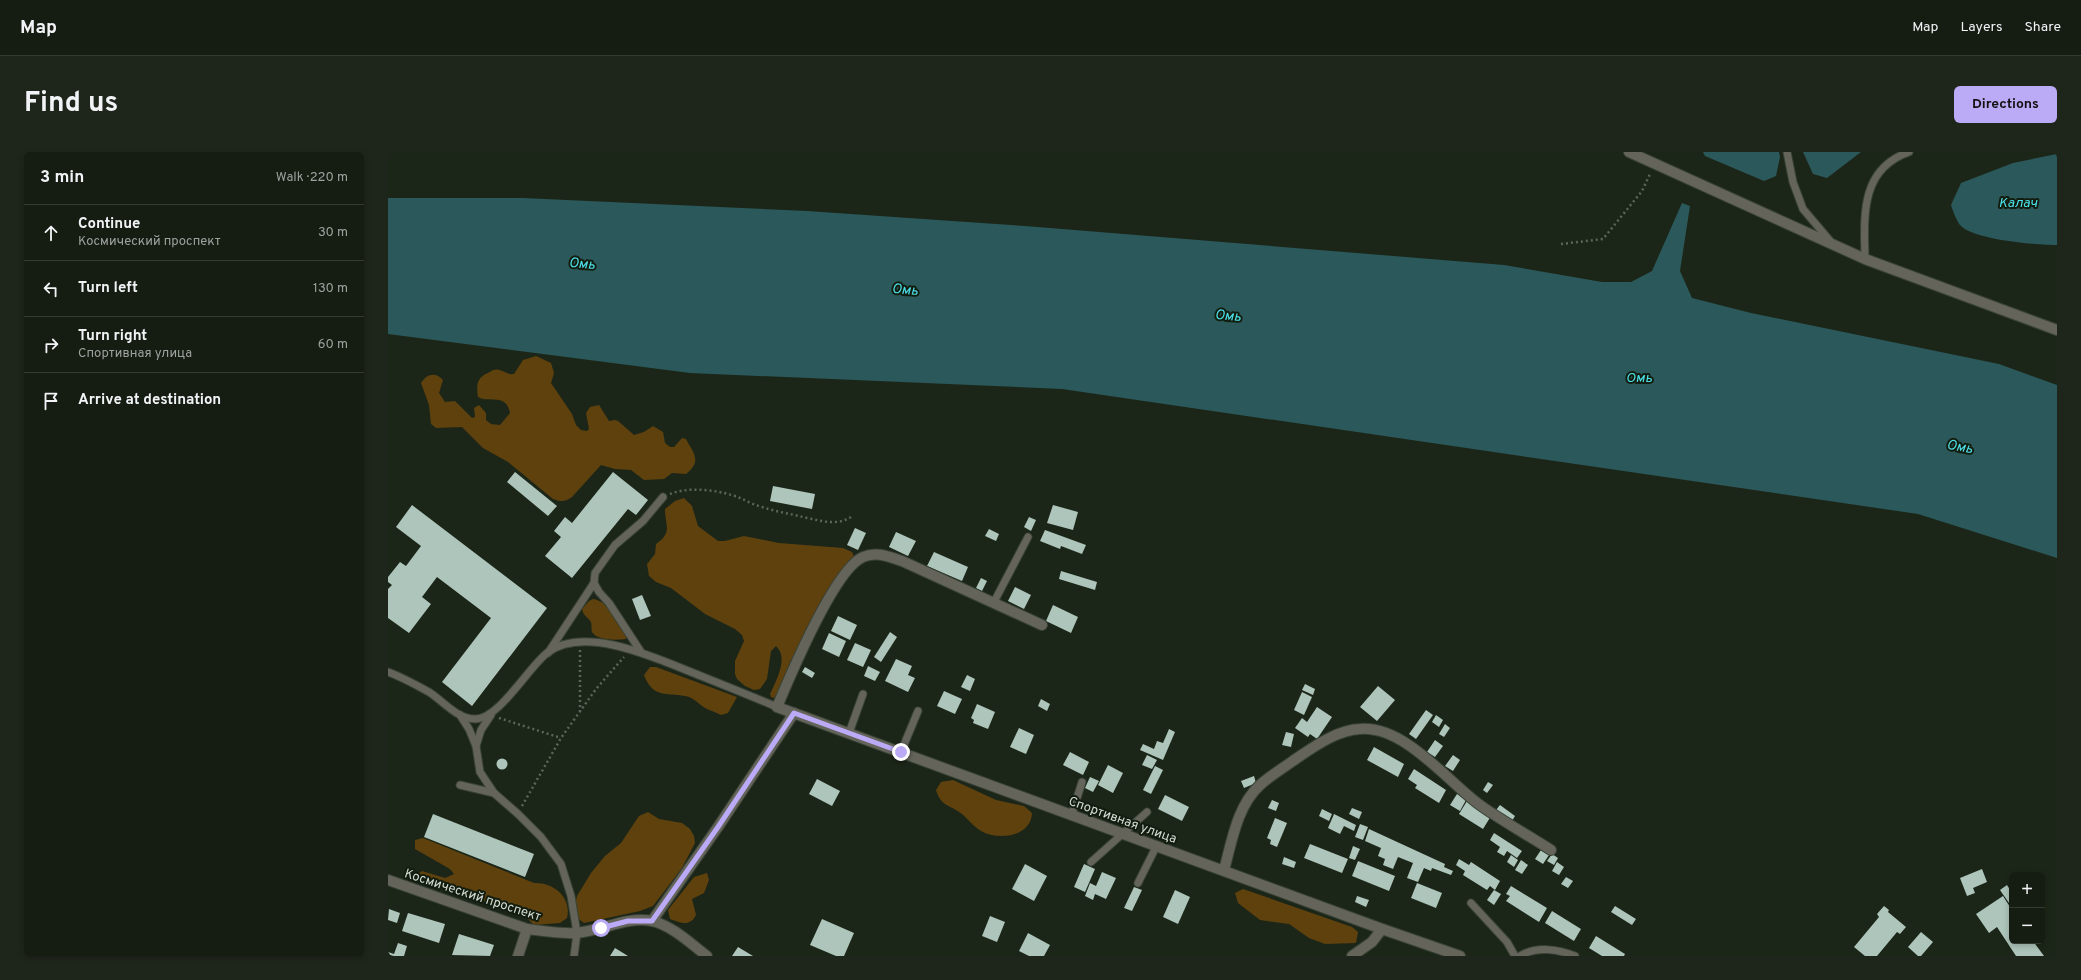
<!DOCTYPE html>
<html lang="en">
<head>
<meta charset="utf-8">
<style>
	body { margin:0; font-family:Overpass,sans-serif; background:#1e251b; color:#f1f3f6 }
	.controls { position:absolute; right:12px; bottom:12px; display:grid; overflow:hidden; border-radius:6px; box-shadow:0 2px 6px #0003 }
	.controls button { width:36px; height:36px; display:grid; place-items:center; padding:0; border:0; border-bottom:1px solid #343a32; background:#151c12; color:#f1f3f6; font:20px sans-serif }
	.stop { position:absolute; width:12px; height:12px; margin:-9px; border:3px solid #bbaaf6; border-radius:50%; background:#fff }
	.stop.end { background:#bbaaf6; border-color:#fff; box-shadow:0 1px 4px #0008 }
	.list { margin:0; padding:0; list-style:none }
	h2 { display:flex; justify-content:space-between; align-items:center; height:52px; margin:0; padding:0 16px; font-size:17px }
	h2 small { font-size:13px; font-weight:400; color:#9da19f }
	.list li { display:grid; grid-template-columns:26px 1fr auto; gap:12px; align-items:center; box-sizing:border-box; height:56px; padding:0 16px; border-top:1px solid #343a32 }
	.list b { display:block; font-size:15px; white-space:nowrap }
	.list p { margin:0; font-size:13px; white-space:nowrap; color:#9da19f }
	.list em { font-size:13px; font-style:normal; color:#9da19f }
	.icon { flex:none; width:22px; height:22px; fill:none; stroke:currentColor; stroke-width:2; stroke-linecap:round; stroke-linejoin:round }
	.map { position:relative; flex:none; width:1669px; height:804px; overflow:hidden; border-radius:6px }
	header { display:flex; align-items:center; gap:24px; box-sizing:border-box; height:56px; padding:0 20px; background:#151c12; border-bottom:1px solid #343a32 }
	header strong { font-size:19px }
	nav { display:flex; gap:22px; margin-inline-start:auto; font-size:14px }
	.intro { display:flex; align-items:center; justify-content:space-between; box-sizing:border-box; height:96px; padding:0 24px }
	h1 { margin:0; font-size:28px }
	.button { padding:10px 18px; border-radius:6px; background:#bbaaf6; color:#111; font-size:14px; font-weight:700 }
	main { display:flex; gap:24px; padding:0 24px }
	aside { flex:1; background:#151c12; border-radius:6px; box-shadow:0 2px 6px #0003 }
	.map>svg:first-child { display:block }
	.green { fill:#5f410d }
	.water { fill:#2b585a }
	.building { fill:#adc5bb }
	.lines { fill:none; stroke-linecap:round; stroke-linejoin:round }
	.service-casing { stroke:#394336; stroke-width:9 }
	.minor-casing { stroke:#394336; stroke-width:12 }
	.tertiary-casing { stroke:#394336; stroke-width:12 }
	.path { stroke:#5c6559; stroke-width:2.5; stroke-dasharray:2 3; stroke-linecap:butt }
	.service { stroke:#64645b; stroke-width:7 }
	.minor { stroke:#64645b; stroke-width:10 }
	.tertiary { stroke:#64645b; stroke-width:10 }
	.route { stroke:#bbaaf6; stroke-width:5 }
	.labels { text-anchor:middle; stroke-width:4; stroke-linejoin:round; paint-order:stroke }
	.street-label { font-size:13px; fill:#d4dbd2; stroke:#121d0f }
	.water-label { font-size:14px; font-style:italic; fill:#4ce0e8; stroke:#121d0f }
</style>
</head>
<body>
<header>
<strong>Map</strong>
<nav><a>Map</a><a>Layers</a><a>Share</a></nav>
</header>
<div class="intro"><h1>Find us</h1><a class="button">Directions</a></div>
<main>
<aside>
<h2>3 min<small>Walk · 220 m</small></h2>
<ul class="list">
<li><svg class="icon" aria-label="ahead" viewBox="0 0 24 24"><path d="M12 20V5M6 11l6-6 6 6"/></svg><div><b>Continue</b><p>Космический проспект</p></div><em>30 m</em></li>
<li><svg class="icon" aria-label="left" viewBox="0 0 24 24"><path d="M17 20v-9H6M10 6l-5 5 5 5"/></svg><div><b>Turn left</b></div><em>130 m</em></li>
<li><svg class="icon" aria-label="right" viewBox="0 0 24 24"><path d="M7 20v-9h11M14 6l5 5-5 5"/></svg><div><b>Turn right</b><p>Спортивная улица</p></div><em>60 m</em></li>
<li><svg class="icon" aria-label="arrive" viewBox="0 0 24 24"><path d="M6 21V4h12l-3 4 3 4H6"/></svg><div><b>Arrive at destination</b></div></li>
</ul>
</aside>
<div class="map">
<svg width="1669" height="804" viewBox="0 0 1669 804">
	<rect width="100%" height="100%" fill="#1c2618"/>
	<g class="green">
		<path d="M148 204 163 211 166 221 163 231 184 262 188 273 193 278 199 279 201 277 198 261 202 255 211 253 221 269 227 268 230 269 246 283 256 280 265 274 275 280 277 291 282 295H286L294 286 298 287C306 302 314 309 298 322L284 321 276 327 256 328 243 318 227 317 213 313 184 345C177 350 173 350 165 347L120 310 95 296 74 275 48 276 43 272 41 253 33 231C39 221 48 220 55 228L51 241 57 250 67 249 84 266 87 265 86 256 91 253 98 261V268L103 272 112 273 122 261C118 240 101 252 90 245 88 232 89 225 102 220 104 218 108 217 111 218 117 219 119 223 126 222L135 208Z"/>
		<path d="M296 346 304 354 310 374 330 389H337L356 384 391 391 455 396 464 400 467 407 402 510 391 539 386 546 383 545 382 542C388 529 401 506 388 494L383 499 379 527 372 537 366 538 357 534 349 527 347 522V509L356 489 354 483 347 477 317 462 283 436 268 430 261 424 259 412 267 402 268 392C285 380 277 374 277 357L287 349Z"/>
		<path d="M205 447C221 449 230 471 238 484V487C229 488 209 489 204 480 203 477 204 473 203 470 200 465 195 464 194 457L201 449Z"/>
		<path d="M262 515H268L349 545 340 561 333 563C329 561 324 559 319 557 313 554 307 547 301 545 281 539 266 549 256 523Z"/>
		<path d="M565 628 608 648 636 654 644 661C643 685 610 689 593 679 586 675 580 667 574 662 563 653 553 655 548 638L553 630Z"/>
		<path d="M260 660 271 667 294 671 302 677 306 684 307 691 294 716 265 754 252 759 196 771 188 765 187 753 189 744 203 721 217 704 233 691 251 664Z"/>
		<path d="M35 686 146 731C166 730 184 746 179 766L172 771 146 773 138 765 28 723 34 719 57 726 66 722 62 717 27 697V688Z"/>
		<path d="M319 721 321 728 316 741 304 747 308 763C302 775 293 771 282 767L280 758 306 725Z"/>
		<path d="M855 737 964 775 970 780 968 791 937 792 921 786 901 772 872 768 850 751 847 741Z"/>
	</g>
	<g class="water">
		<path d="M1315 0H1391L1392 5 1388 24 1376 29 1317 4Z"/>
		<path d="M1415 0H1473L1439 26 1425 22Z"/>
		<path d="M1669 2V93C1648 93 1585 88 1572 73 1568 68 1565 59 1563 53L1573 31 1625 11Z"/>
		<path d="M0 46H135L419 59 637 74 1116 113 1214 130H1243L1264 119 1294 51 1302 54 1292 119 1304 146 1363 161 1611 212 1669 233V406L1530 362 674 237 302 221 0 182Z"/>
	</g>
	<g class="building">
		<path d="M127 320 169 354 160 364 119 330Z"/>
		<path d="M225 320 260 348 248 363 240 357 184 426 157 404 173 385 166 379 177 365 184 371Z"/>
		<path d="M385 334 427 342 424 357 382 349Z"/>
		<path d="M24 353 159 456 84 554 54 530 103 466 49 425 34 445 43 452 21 481 0 466V437L4 433 0 430V425L12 410 18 414 33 394 8 375Z"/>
		<path d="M665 353 690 360 685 378 659 371Z"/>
		<path d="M641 365 648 368 643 379 636 375Z"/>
		<path d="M467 376 478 381 470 398 459 393Z"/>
		<path d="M601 377 611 382 608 389 597 384Z"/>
		<path d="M657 378 698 393 694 402 673 394 672 397 652 389Z"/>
		<path d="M508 380 528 389 520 404 501 395Z"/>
		<path d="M546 400 580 415 574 429 539 414Z"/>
		<path d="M673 419 709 430 707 438 671 427Z"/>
		<path d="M593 426 599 429 594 439 588 436Z"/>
		<path d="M627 435 643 443 636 457 620 449Z"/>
		<path d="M254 443 263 464 252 468 244 447Z"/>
		<path d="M665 453 690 465 683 481 658 469Z"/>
		<path d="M450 464 469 473 462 488 443 479Z"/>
		<path d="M502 480 509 485 493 510 486 505Z"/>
		<path d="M441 481 458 489 451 505 434 497Z"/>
		<path d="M467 491 483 498 475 515 459 508Z"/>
		<path d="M508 507 524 514 520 523 527 526 520 540 497 529Z"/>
		<path d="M480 514 492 520 487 529 476 524Z"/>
		<path d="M417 515 427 521 424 526 414 520Z"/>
		<path d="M579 523 587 527 582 539 573 535Z"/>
		<path d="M917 532 927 537 925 543 914 538Z"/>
		<path d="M990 534 1007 548 989 569 972 555Z"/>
		<path d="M556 539 574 547 567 562 549 554Z"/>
		<path d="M914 540 924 545 916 563 906 558Z"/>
		<path d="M653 547 662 552 659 559 650 554Z"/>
		<path d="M589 552 607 560 600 577 585 571 586 568 583 566Z"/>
		<path d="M929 555 944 565 929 587 922 582 920 585 907 576 914 566 919 570Z"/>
		<path d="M1038 558 1045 563 1028 587 1021 582Z"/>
		<path d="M1048 563 1055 568 1051 575 1044 570Z"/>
		<path d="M1057 572 1062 576 1056 585 1051 582Z"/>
		<path d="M631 576 646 583 638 602 622 595Z"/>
		<path d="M781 577 787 580 775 608 752 598 755 592 766 597 769 589 775 591Z"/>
		<path d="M898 580 906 582 903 595 894 593Z"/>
		<path d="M1047 588 1055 594 1047 605 1039 600Z"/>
		<path d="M986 595 1016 612 1010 625 979 608Z"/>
		<path d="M682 600 701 610 695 623 675 613Z"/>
		<path d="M759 603 769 608 764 617 754 613Z"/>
		<path d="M1065 603 1072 608 1065 619 1057 614Z"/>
		<circle cx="114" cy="612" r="5.5"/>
		<path d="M720 613 735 621 725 641 710 633Z"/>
		<path d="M767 614 775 618 763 642 755 638Z"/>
		<path d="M1026 617 1058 638 1051 651 1027 636 1029 633 1020 627Z"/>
		<path d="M866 624 868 631 856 636 853 629Z"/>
		<path d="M702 625 711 629 705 640 697 636Z"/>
		<path d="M429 627 452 639 444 654 421 642Z"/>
		<path d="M1100 630 1105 633 1099 641 1095 638Z"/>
		<path d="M1069 642 1078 648 1072 659 1062 653Z"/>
		<path d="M777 643 801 655 794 669 770 657Z"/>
		<path d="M884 648 891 651 888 659 880 656Z"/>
		<path d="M1079 649 1103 664 1095 677 1071 662Z"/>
		<path d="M1112 653 1127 664 1124 669 1108 658Z"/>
		<path d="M964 656 974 660 971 667 961 662Z"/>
		<path d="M934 657 944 662 941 669 931 664Z"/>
		<path d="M45 662 146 702 137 725 36 685Z"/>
		<path d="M946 662 968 673 966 679 956 674 952 682 940 676Z"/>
		<path d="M887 666 899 671 889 695 882 692 883 688 879 686Z"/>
		<path d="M972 672 980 675 975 688 967 685Z"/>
		<path d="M981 677 1057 712 1056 715 1065 719 1063 723 1044 716 1043 719 1036 716 1030 730 1019 726 1025 711 1010 705 1005 717 995 713 997 707 990 704 993 696 977 689Z"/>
		<path d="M1106 681 1134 699 1129 706 1119 699 1116 704 1109 700 1112 695 1102 688Z"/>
		<path d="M922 692 960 707 954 721 916 706Z"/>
		<path d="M965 694 972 697 967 708 961 706Z"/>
		<path d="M1153 698 1161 703 1155 712 1147 707Z"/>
		<path d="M1164 702 1170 706 1166 713 1159 709Z"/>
		<path d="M1123 703 1130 708 1126 715 1119 710Z"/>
		<path d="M896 705 908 710 906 716 894 712Z"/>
		<path d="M1071 707 1081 713 1083 710 1112 729 1107 738 1102 734 1099 738 1075 723 1077 719 1068 713Z"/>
		<path d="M1133 708 1140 713 1134 722 1127 718Z"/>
		<path d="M970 709 1007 724 1001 739 964 724Z"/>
		<path d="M1169 710 1176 715 1171 723 1164 719Z"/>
		<path d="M637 712 659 724 646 749 624 737Z"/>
		<path d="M696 712 707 717 697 740 686 735Z"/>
		<path d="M1594 717 1599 730 1585 736 1587 741 1579 744 1572 726Z"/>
		<path d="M714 720 728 726 718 747 707 742 705 748 697 744 702 731 708 734Z"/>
		<path d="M1178 725 1185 729 1180 736 1173 732Z"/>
		<path d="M1029 731 1054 741 1048 756 1023 746Z"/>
		<path d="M1619 733 1624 741V748L1621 751 1612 738Z"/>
		<path d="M1123 734 1159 756 1151 770 1118 749 1122 744 1118 742Z"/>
		<path d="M746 735 754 738 744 759 736 756Z"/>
		<path d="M787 738 802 745 790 772 775 765Z"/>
		<path d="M1106 738 1113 742 1106 753 1099 748Z"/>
		<path d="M969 744 981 748 978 755 967 750Z"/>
		<path d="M1615 744 1624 758V789H1645L1656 804H1628L1609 775 1601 781 1588 762Z"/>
		<path d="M1227 754 1248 767 1244 773 1223 760Z"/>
		<path d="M1496 754 1501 758 1500 760 1518 775 1512 782 1509 780 1489 804H1477L1466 795 1491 765 1489 762Z"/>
		<path d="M1 757 12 761 9 771 0 768Z"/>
		<path d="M1164 759 1193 777 1186 789 1157 771Z"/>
		<path d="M20 761 57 772 51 791 14 779Z"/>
		<path d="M602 764 617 770 609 790 594 784Z"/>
		<path d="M434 767 466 781 456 804H448L422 793Z"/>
		<path d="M1533 780 1545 790 1533 804H1530L1520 795Z"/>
		<path d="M640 781 662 793 656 804H641L631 799Z"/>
		<path d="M71 782 106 793 102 804 64 803Z"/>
		<path d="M1208 784 1237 802 1236 804H1214L1201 796Z"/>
		<path d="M10 791 19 794 16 804H0V800L6 802Z"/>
		<path d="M350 795 365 804H344Z"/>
		<path d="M227 796 240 804H222Z"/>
	</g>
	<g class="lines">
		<defs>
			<g id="service">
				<path d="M1399 0 1405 30 1415 57 1443 90"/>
				<path d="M1477 107C1476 64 1472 17 1521 0"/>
				<path d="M606 450 640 385"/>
				<path d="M253 500 221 451 211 440 206 431 207 421 227 393 255 369 275 345"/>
				<path d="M160 501 206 431"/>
				<path d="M0 520C14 525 28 533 41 540 55 549 69 567 87 567 111 567 140 516 159 501 198 471 274 509 313 524 338 534 363 544 389 555"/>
				<path d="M72 563 81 577 88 594"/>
				<path d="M103 563 93 578 88 594 92 620 106 641 130 662 153 685 173 712 183 744 189 781 186 804"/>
				<path d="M461 581 475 542"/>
				<path d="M513 600 530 559"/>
				<path d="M72 633 106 641"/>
				<path d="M684 662 694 630"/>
				<path d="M703 710 759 660"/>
				<path d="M750 731 769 693"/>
				<path d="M1083 751 1119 790 1127 804"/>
				<path d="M1132 804C1148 794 1170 797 1187 804"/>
			</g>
			<g id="minor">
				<path d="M389 555C402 524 447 417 475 405 489 399 501 405 514 409L654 473"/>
				<path d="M836 718C844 689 849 654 872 633 883 623 897 615 909 606 927 594 949 578 972 577 1016 573 1059 629 1092 653 1114 669 1140 683 1163 698"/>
				<path d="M0 728 139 777C155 779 172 782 188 781 213 779 239 764 264 769 285 774 303 792 319 804"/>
				<path d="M264 769 330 675 406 561"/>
				<path d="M130 804 139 777"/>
				<path d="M964 804 984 790 994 777"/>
			</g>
			<g id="tertiary">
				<path d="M1241 0 1477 107 1669 178"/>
				<path d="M389 555 994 777 1072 804"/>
			</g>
		</defs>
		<use href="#service" class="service-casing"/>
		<use href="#minor" class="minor-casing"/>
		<use href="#tertiary" class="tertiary-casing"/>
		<g class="path">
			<path d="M1173 92 1215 87 1254 39 1262 22"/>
			<path d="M282 342C302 334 332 338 352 346 359 349 366 353 374 355 389 360 404 362 419 366 435 369 448 374 463 365"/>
			<path d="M192 498V559"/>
			<path d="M111 566 173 586"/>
			<path d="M134 654 173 586 208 537 236 505"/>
		</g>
		<use href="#service" class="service"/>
		<use href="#minor" class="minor"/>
		<use href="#tertiary" class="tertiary"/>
	</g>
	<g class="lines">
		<path class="route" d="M213 776 240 769H264L330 675 406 561 513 600"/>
	</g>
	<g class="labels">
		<g class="street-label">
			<text transform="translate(735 667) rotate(20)" y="5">Спортивная улица</text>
			<text transform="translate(85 742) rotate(18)" y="5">Космический проспект</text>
		</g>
		<g class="water-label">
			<text x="1630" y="55">Калач</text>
			<text transform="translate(194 111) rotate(5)" y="5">Омь</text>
			<text transform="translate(517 137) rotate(5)" y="5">Омь</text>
			<text transform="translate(840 163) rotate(5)" y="5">Омь</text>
			<text x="1251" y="230">Омь</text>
			<text transform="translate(1572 294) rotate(11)" y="5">Омь</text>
		</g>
	</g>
</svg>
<div class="controls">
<button>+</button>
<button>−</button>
</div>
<div class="stop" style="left:213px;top:776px"></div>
<div class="stop end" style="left:513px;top:600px"></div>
</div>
</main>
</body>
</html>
